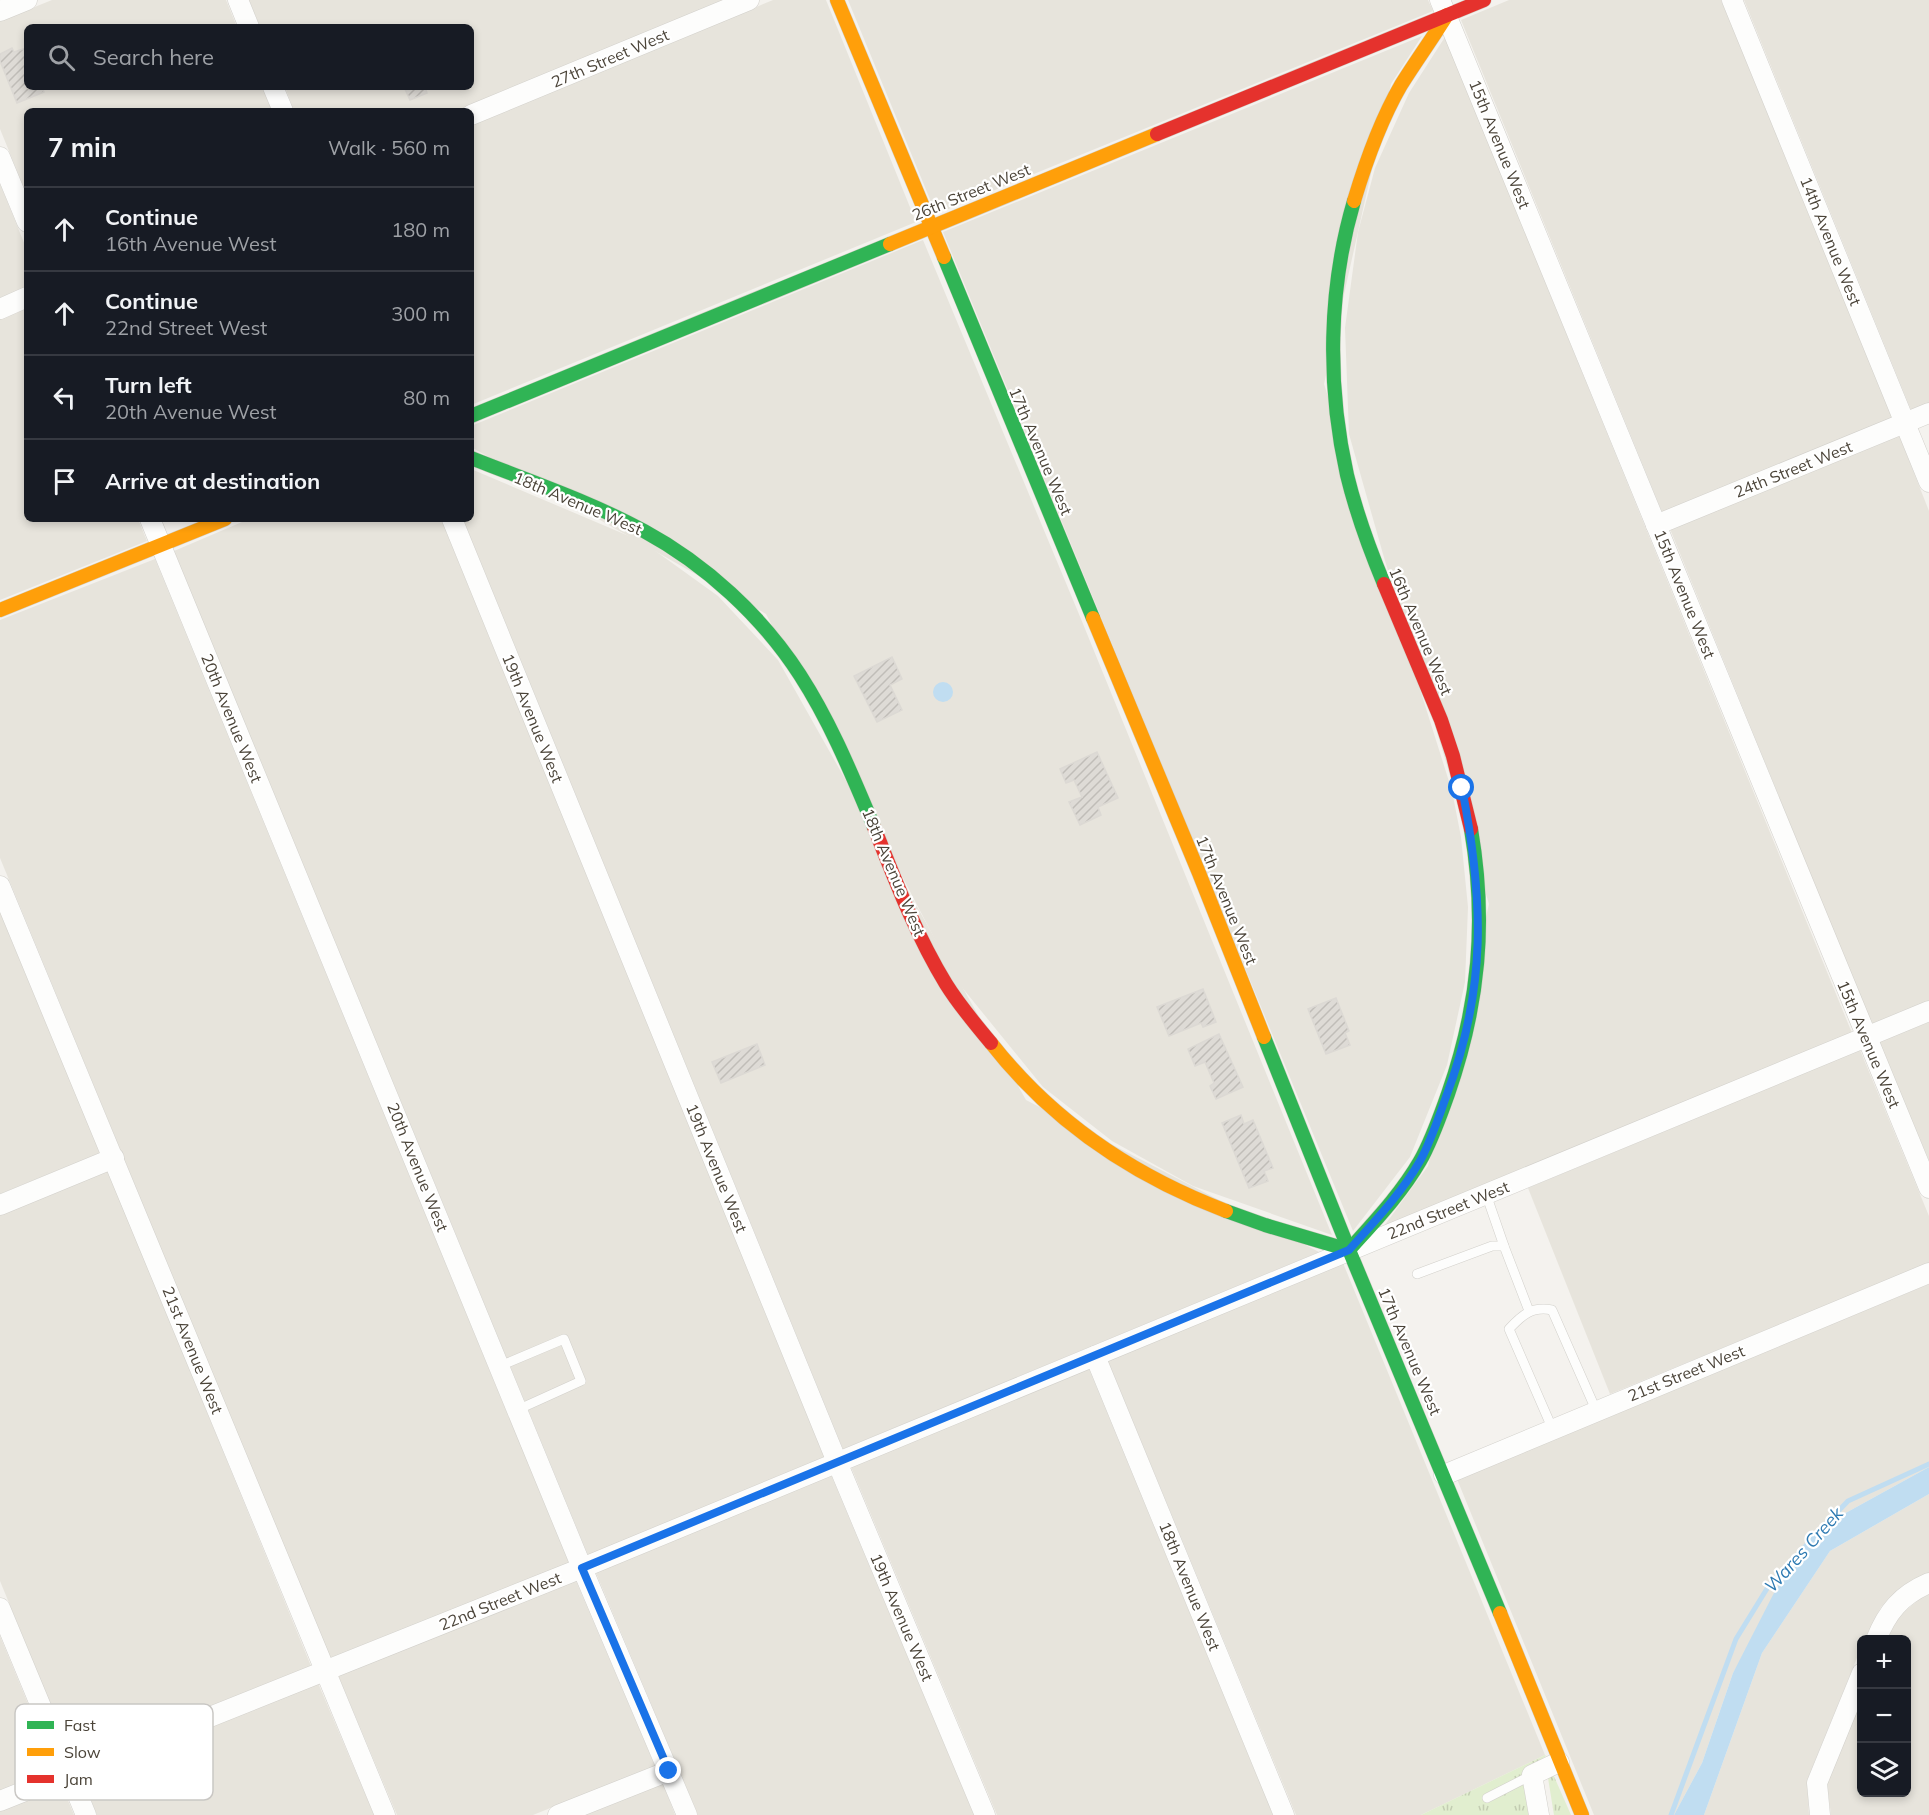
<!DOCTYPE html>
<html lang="en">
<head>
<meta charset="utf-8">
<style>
	body { margin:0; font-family:Mulish,sans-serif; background:#242831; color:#f1f3f6 }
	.controls { position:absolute; right:18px; bottom:18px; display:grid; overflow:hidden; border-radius:9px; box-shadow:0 3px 9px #0003 }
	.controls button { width:54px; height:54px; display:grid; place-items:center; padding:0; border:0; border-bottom:2px solid #363941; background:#171b24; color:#f1f3f6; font:30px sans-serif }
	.stop { position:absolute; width:18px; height:18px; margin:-14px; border:4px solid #1a73e8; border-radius:50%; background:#fff }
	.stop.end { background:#1a73e8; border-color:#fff; box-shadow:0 2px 6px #0008 }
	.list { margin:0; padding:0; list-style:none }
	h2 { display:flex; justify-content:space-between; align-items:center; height:78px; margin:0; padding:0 24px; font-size:26px }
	h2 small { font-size:20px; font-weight:400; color:#9ea1a6 }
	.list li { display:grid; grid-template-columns:39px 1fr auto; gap:18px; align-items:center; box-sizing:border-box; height:84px; padding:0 24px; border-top:2px solid #363941 }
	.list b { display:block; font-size:22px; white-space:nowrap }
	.list p { margin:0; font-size:20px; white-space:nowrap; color:#9ea1a6 }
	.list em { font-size:20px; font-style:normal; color:#9ea1a6 }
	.icon { flex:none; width:33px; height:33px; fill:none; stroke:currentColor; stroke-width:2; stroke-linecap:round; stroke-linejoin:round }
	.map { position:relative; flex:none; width:1929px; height:1815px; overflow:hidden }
	.search { position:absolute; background:#171b24; box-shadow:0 3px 9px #0003; left:24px; top:24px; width:450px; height:66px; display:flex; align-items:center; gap:15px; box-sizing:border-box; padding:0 21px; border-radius:9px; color:#9ea1a6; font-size:22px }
	.panel { position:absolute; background:#171b24; box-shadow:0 3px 9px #0003; left:24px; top:108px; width:450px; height:414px; border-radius:9px }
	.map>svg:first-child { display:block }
	.residential { fill:#e7e4dc }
	.grass { fill:url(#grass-tufts) }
	.water { fill:#c0ddf1 }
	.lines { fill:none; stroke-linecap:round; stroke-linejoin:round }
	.stream { stroke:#c0ddf1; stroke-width:5 }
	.building { fill:url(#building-hatch); stroke:#dcd9d4; stroke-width:1.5 }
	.lane-casing { stroke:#d2d0cb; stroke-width:10 }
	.street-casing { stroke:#d2d0cb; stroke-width:21 }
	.fast-casing { stroke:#d3cfc5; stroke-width:15 }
	.slow-casing { stroke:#d3cfc5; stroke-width:15 }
	.jam-casing { stroke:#d3cfc5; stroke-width:15 }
	.lane { stroke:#fdfdfc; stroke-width:9 }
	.street { stroke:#fdfdfc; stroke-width:20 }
	.fast { stroke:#30b455; stroke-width:14 }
	.slow { stroke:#ff9f0a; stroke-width:14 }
	.jam { stroke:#e5322d; stroke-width:14 }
	.route { stroke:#1a73e8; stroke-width:8 }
	.labels { text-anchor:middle; stroke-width:4.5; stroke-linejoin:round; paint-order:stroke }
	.street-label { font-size:16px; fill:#4b4439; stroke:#fff }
	.water-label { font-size:18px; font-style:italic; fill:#2e7ab2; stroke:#fff }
	.key { fill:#fff; stroke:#c9c7c4; stroke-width:1.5 }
	.key-label { font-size:16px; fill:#4b4439 }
</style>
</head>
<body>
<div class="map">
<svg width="1929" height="1815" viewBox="0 0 1929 1815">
	<defs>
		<pattern id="grass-tufts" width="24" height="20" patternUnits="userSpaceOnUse" patternTransform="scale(1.5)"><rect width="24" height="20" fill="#e1eecf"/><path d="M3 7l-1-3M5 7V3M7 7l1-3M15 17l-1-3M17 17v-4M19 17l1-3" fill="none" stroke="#c3cdb2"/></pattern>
		<pattern id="building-hatch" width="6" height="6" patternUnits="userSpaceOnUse" patternTransform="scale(1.5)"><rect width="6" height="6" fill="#dedbd6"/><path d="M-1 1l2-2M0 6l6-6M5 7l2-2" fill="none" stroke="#c0bdb8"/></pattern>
	</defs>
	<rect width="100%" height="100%" fill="#f4f2ee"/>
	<g class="residential">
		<path d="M52 0H226L237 27H27V87H262L272 111H27V195L0 129V21Z"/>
		<path d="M249 0H724L456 111H294L285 87H471V27H260Z"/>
		<path d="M773 0H826L916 222 471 405V125Z"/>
		<path d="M848 0H1428L1433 11 936 214Z"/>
		<path d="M1509 0H1721L1892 418 1662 512 1461 20Z"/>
		<path d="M1744 0H1929V403L1911 410Z"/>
		<path d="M1422 36 1391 84 1324 384 1452 791 1461 837 1468 907 1465 982 1447 1065 1410 1157 1353 1231 943 232Z"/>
		<path d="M1445 37 1852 1033 1384 1226 1428 1166 1489 904 1383 554 1349 434 1345 328 1358 232 1375 168 1409 93Z"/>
		<path d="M0 184 27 250V287L0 298Z"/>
		<path d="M923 240 1081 619 1332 1235 1193 1186 1112 1141 1043 1087 956 980 766 614 471 447V426Z"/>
		<path d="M27 308V519H138L147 541 0 600V319Z"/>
		<path d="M1899 435 1929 511V1001L1872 1025 1670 529Z"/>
		<path d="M471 469 643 542 718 596 778 660 1026 1100 1319 1252 843 1449 463 519H471Z"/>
		<path d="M249 519H441L824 1457 588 1555 174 551Z"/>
		<path d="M155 559 569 1563 330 1658 0 858V620Z"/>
		<path d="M0 913 100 1153 0 1194Z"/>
		<path d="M1929 1022V1161L1879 1042Z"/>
		<path d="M1860 1050 1929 1216V1263L1610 1394 1528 1188Z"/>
		<path d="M108 1171 311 1666 74 1761 0 1581V1215Z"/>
		<path d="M1343 1263 1545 1755 1421 1815H1296L1108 1361Z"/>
		<path d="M1929 1284V1467L1822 1526 1733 1673 1702 1763 1674 1815H1594L1457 1479Z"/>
		<path d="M1089 1369 1273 1815H997L851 1467Z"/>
		<path d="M831 1475 974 1815H698L596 1573Z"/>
		<path d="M1929 1494V1573L1911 1581 1881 1607 1865 1639 1862 1640 1861 1648 1807 1780 1809 1815H1704L1762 1653 1830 1551Z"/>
		<path d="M576 1581 655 1766 533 1815H397L338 1675Z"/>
		<path d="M1929 1593V1815H1831L1827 1784 1861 1699 1862 1792H1906V1640L1887 1639 1897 1618 1923 1596Z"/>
		<path d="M0 1636 55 1769 0 1791Z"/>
		<path d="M318 1683 374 1815H97L82 1778Z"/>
		<path d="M663 1783 675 1815H584Z"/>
		<path d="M62 1786 74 1815H0V1811Z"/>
	</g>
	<g class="grass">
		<path d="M1545 1755 1546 1756 1531 1766 1532 1815H1421Z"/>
		<path d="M1553 1774 1571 1815H1554L1548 1778Z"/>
	</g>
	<g class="water">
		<circle cx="943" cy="692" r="10"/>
		<path d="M1929 1467V1494L1830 1551 1762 1653 1704 1815H1674L1702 1763 1733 1673 1776 1589 1822 1526Z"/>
	</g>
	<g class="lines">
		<g class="stream">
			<path d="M1824 1526 1848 1501 1929 1464"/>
			<path d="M1671 1815 1736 1639 1768 1587 1814 1537"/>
		</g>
	</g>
	<g class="building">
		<path d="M12 48 14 52 26 48 27 87H42L44 92 17 103 0 61V54Z"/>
		<path d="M404 87H425L427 93 410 100Z"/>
		<path d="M892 657 902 679 890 685 902 710 877 722 854 676Z"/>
		<path d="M1097 752 1118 798 1098 807 1101 815 1080 825 1069 802 1082 797 1074 780 1066 783 1060 769Z"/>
		<path d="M1203 989 1216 1022 1203 1027 1201 1023 1169 1036 1157 1007Z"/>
		<path d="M1336 998 1349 1031 1345 1033 1350 1045 1326 1054 1308 1009Z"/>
		<path d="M1219 1034 1243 1087 1216 1099 1210 1086 1214 1083 1205 1062 1195 1066 1188 1049Z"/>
		<path d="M757 1044 765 1065 721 1083 712 1062Z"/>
		<path d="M1241 1115 1244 1124 1253 1120 1273 1168 1264 1171 1268 1181 1249 1188 1222 1123Z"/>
	</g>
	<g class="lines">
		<defs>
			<g id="lane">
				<path d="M1486 1194 1504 1246 1529 1311"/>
				<path d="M1417 1274 1492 1246H1504"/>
				<path d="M500 1366 564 1339 581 1381 517 1410"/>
				<path d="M1553 1430 1509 1329C1522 1315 1532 1306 1552 1310L1596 1410"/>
				<path d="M1487 1798 1532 1775"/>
			</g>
			<g id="street">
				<path d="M238 0 249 27"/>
				<path d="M1440 0 1929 1188"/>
				<path d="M1732 0 1929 482"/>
				<path d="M0 11 27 0"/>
				<path d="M273 87 283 111"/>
				<path d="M471 115 749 0"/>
				<path d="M0 157 27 222"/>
				<path d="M0 309 27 297"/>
				<path d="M150 519 582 1568 687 1815"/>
				<path d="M452 519 837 1462 985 1815"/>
				<path d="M1656 525 1929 413"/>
				<path d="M0 886 385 1815"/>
				<path d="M0 1205 114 1158"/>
				<path d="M1095 1356 1284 1815"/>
				<path d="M1444 1475 1929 1273"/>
				<path d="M0 1608 86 1815"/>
				<path d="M1876 1640C1887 1612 1901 1595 1929 1583"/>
				<path d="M0 1801 582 1568 1929 1011"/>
				<path d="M558 1815 669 1771"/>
				<path d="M1539 1815 1532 1775 1559 1762"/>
				<path d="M1820 1815 1817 1783 1862 1673"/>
			</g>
			<g id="fast">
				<path d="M1354 201C1328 289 1327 386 1347 475 1356 512 1369 548 1384 584"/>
				<path d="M944 257 1093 618"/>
				<path d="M471 416 890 244"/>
				<path d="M471 458C529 481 589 501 644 531 705 564 762 616 800 675 831 723 852 775 874 827"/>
				<path d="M1264 1037 1349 1250 1500 1613"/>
				<path d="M1226 1211 1265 1225 1349 1250C1374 1222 1401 1194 1420 1161 1432 1140 1440 1116 1448 1094 1479 1005 1487 922 1471 829"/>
			</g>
			<g id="slow">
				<path d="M837 0 944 257"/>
				<path d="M1354 201C1366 161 1380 121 1401 85 1416 61 1432 39 1447 15"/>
				<path d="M890 244 1157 134"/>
				<path d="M0 610 225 519"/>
				<path d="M1093 618 1199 873 1264 1037"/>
				<path d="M991 1043C1052 1121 1134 1176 1226 1211"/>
				<path d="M1500 1613 1582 1815"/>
			</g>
			<g id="jam">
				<path d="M1157 134 1484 0"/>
				<path d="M1384 584 1441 720 1453 756 1471 829"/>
				<path d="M874 827C895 880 916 935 946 984 959 1005 975 1024 991 1043"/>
			</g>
		</defs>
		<use href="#lane" class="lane-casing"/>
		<use href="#street" class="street-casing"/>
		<use href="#fast" class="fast-casing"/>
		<use href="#slow" class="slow-casing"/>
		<use href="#jam" class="jam-casing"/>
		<use href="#lane" class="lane"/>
		<use href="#street" class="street"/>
		<use href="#fast" class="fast"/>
		<use href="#slow" class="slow"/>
		<use href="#jam" class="jam"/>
	</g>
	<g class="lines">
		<path class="route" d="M669 1771 582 1568 1349 1250C1374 1222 1401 1194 1420 1161 1431 1141 1438 1119 1446 1097 1487 988 1484 900 1462 788"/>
	</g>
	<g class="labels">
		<g class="street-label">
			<text transform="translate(610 58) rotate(-23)" y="6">27th Street West</text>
			<text transform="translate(1500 144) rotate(68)" y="6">15th Avenue West</text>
			<text transform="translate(971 192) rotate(-22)" y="6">26th Street West</text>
			<text transform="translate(1831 241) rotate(68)" y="6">14th Avenue West</text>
			<text transform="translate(1041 451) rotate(67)" y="6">17th Avenue West</text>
			<text transform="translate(1793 469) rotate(-22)" y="6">24th Street West</text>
			<text transform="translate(578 503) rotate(23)" y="6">18th Avenue West</text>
			<text transform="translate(1685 594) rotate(68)" y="6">15th Avenue West</text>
			<text transform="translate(1421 631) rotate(67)" y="6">16th Avenue West</text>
			<text transform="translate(232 718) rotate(68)" y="6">20th Avenue West</text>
			<text transform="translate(533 718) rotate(68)" y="6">19th Avenue West</text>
			<text transform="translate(894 872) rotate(67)" y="6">18th Avenue West</text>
			<text transform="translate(1227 900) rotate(68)" y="6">17th Avenue West</text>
			<text transform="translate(1869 1044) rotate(67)" y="6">15th Avenue West</text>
			<text transform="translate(418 1167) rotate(68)" y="6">20th Avenue West</text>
			<text transform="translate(717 1168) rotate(68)" y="6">19th Avenue West</text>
			<text transform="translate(1448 1210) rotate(-22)" y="6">22nd Street West</text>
			<text transform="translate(193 1350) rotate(68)" y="6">21st Avenue West</text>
			<text transform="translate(1410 1351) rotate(67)" y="6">17th Avenue West</text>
			<text transform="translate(1686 1373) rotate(-22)" y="6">21st Street West</text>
			<text transform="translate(1190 1586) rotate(68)" y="6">18th Avenue West</text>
			<text transform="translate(500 1601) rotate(-22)" y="6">22nd Street West</text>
			<text transform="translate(902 1617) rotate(67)" y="6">19th Avenue West</text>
		</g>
		<g class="water-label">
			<text transform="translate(1804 1550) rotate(-48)" y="6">Wares Creek</text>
		</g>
	</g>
	<rect x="15" y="1704" width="198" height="96" rx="9" class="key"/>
	<rect x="27" y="1721" width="27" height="8" fill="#30b455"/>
	<rect x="27" y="1748" width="27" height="8" fill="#ff9f0a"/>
	<rect x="27" y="1775" width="27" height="8" fill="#e5322d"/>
	<g class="key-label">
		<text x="64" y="1731">Fast</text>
		<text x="64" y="1758">Slow</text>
		<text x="64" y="1785">Jam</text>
	</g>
</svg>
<div class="controls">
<button>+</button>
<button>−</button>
<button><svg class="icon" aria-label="layers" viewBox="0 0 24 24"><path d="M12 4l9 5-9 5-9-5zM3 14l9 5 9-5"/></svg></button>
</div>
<div class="stop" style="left:1462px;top:788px"></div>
<div class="stop end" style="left:669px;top:1771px"></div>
<div class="search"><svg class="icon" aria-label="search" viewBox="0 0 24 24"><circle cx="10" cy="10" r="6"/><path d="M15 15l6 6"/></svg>Search here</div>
<section class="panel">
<h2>7 min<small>Walk · 560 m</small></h2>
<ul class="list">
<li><svg class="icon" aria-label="ahead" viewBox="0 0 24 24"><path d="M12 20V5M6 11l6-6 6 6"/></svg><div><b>Continue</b><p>16th Avenue West</p></div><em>180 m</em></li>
<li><svg class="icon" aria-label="ahead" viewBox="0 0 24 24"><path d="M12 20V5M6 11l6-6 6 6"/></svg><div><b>Continue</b><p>22nd Street West</p></div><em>300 m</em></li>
<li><svg class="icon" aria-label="left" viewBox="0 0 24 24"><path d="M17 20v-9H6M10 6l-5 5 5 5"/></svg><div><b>Turn left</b><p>20th Avenue West</p></div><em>80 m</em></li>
<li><svg class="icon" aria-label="arrive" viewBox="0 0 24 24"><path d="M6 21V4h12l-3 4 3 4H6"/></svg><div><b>Arrive at destination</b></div></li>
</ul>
</section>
</div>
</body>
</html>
